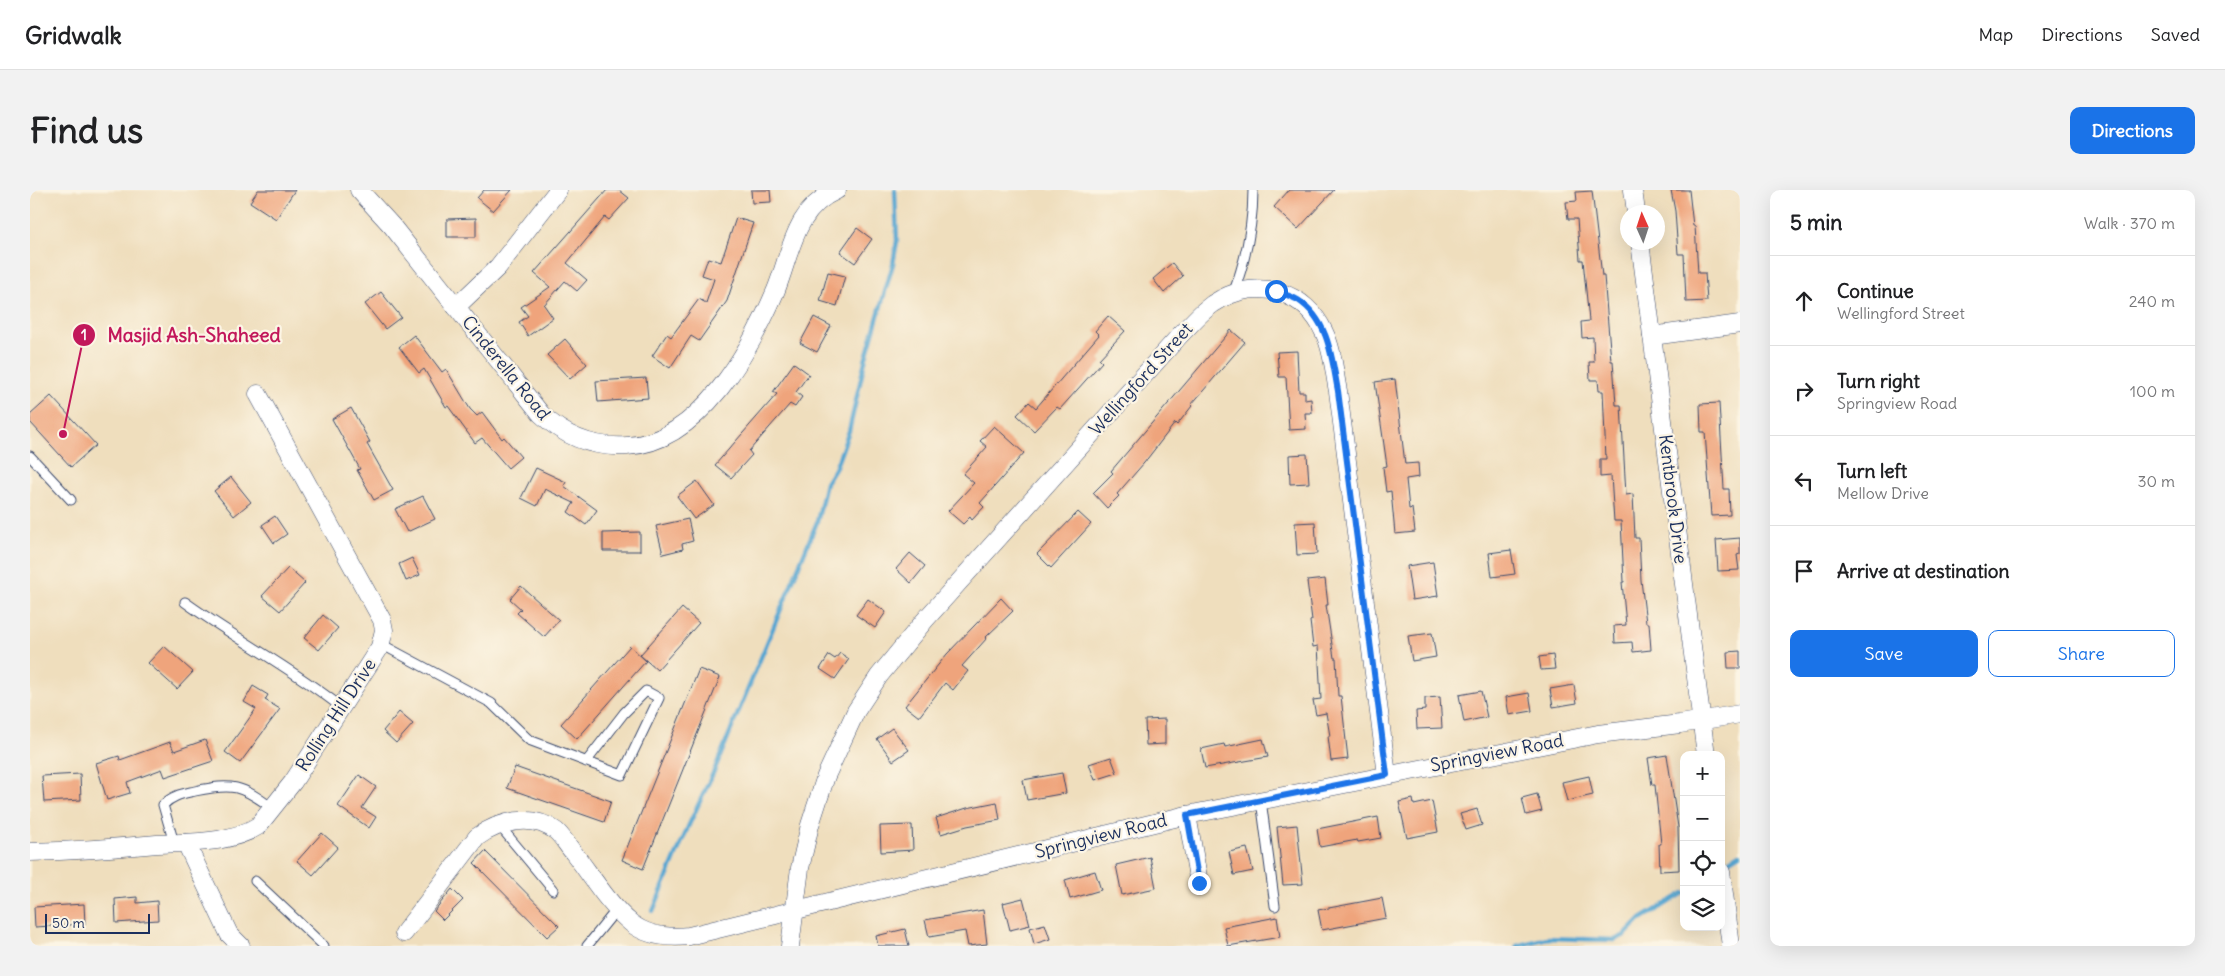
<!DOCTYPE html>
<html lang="en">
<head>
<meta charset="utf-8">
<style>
	body { margin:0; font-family:Delius,sans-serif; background:#f2f2f2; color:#202124 }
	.controls { position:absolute; right:15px; bottom:15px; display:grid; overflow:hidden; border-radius:10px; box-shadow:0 5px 20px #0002 }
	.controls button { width:45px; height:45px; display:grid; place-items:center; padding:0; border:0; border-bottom:1px solid #e0e0e0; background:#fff; color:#202124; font:25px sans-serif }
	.compass { position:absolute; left:1590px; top:15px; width:45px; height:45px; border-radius:50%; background:#fff; box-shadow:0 5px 20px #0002; rotate:357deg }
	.scale { position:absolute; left:15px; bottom:12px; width:105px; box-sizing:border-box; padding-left:5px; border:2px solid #1b2f5e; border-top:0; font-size:14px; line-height:18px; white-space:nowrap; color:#1b2f5e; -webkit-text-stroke:4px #fcf5e5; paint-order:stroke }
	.stop { position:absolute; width:15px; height:15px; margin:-11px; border:4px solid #1a73e8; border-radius:50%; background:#fff }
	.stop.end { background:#1a73e8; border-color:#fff; box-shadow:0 1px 5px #0008 }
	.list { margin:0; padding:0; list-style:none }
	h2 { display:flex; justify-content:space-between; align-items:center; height:65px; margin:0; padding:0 20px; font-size:21px }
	h2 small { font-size:16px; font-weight:400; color:#757577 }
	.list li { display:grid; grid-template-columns:32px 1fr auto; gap:15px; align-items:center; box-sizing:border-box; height:90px; padding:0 20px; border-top:1px solid #e0e0e0 }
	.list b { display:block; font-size:19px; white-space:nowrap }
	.list p { margin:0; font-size:16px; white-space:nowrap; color:#757577 }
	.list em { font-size:16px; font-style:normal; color:#757577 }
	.actions { display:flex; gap:10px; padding:15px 20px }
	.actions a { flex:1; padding:11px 0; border:1px solid #1a73e8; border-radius:10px; text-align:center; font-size:18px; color:#1a73e8 }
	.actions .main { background:#1a73e8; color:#fff }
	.icon { flex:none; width:28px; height:28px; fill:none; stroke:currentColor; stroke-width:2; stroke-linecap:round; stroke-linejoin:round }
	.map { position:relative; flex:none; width:1710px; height:756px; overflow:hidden; border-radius:10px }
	header { display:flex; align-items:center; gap:30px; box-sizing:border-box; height:70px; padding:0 25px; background:#fff; border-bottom:1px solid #e0e0e0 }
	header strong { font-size:24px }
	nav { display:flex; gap:28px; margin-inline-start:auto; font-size:18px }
	.intro { display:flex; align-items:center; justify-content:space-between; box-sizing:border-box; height:120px; padding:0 30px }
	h1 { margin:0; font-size:35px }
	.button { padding:12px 22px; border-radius:10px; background:#1a73e8; color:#fff; font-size:18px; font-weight:700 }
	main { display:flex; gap:30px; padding:0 30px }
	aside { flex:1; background:#fff; border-radius:10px; box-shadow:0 5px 20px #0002 }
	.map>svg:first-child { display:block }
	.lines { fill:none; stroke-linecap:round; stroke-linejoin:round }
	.stream { stroke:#57a6d1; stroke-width:4.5 }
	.building { fill:#efa47b }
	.lane-casing { stroke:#3b496c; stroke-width:11 }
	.street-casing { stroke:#3b496c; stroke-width:19 }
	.lane { stroke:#fff; stroke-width:9 }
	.street { stroke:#fff; stroke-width:18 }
	.route { stroke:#1a73e8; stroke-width:6 }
	.labels { text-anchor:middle; stroke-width:4.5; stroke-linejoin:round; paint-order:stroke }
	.street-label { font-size:18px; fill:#1b2f5e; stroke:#fcf5e5 }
	.leader { fill:none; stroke:#c2185b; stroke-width:2 }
	.callout-dot { fill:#c2185b; stroke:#fcf5e5; stroke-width:2 }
	.mark-label { font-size:15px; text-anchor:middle; font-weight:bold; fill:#fff }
	.callout-label { font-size:19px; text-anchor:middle; font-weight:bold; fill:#c2185b; stroke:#fcf5e5; stroke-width:4.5; stroke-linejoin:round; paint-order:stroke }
</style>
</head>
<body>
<header>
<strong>Gridwalk</strong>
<nav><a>Map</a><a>Directions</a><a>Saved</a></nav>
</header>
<div class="intro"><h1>Find us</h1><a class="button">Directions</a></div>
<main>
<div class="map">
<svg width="1710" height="756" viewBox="0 0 1710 756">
	<rect width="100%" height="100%" fill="#fcf5e5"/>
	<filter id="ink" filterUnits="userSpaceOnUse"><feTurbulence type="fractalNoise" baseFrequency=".02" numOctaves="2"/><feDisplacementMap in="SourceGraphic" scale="10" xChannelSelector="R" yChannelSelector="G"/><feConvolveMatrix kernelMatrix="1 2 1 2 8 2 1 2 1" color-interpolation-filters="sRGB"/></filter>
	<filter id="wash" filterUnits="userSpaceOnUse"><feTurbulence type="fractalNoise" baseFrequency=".0096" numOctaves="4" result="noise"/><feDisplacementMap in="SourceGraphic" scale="20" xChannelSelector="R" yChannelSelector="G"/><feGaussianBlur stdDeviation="1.12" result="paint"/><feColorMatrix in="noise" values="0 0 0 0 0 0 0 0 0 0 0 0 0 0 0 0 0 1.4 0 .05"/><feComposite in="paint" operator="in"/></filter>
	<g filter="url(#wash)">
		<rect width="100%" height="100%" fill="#efdebd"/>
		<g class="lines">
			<g class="stream">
				<path d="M1691 676 1710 664"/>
				<path d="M623 721 658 637 684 581 787 332 796 293 805 279 819 241 835 171 863 74 867 51 865 1"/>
				<path d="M1487 756 1517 748 1585 750 1595 745 1611 729 1654 703"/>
			</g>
		</g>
		<g id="blocks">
			<g class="building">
				<path d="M228 0H265L246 29 220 12Z"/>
				<path d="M454 0H482L463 21 447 8Z"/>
				<path d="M577 0H589L599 8 579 30 575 27 537 73 557 90 547 101 535 91 514 115 523 128 498 146 489 132 498 126 491 117 520 97 504 83Z"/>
				<path d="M721 0H740L741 12 722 13Z"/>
				<path d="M1259 0H1304L1268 39 1244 17Z"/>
				<path d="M1641 0H1659L1663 36H1665L1668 83H1675L1677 111 1656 112 1654 64H1648L1645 21Z"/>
				<path d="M1562 1 1572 86H1574L1581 171H1583L1586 215H1591L1596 305 1603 304 1605 348H1609L1611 390 1616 433H1619L1621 460 1603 462 1602 452 1585 453 1584 436 1596 435 1592 392H1594L1591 331H1584L1581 286 1570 287V269H1576L1573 201H1569L1568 190H1560L1559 172H1564L1563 147 1552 148 1551 132 1559 131 1553 70H1550L1547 29H1538L1536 12 1547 11 1546 2Z"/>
				<path d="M446 28V47H417V29Z"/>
				<path d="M706 28 723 33 697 111 669 151 661 146 640 178 622 166 637 144 641 147 669 109 676 113 684 89 672 85 678 68 691 72Z"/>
				<path d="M827 38 842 49 825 73 810 62Z"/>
				<path d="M1142 73 1153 86 1134 103 1123 89Z"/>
				<path d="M798 82 815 86 807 116 790 111Z"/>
				<path d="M351 102 371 127 355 139 335 114Z"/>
				<path d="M1078 126 1095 141 1069 169 1072 172 1030 219 1027 217 1004 241 987 225 999 212 1006 218 1069 145 1065 141Z"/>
				<path d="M784 127 801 136 787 162 770 153Z"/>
				<path d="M1201 140 1215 152 1161 215 1162 216 1147 235 1145 233 1114 273 1087 304 1089 306 1077 318 1063 303 1083 283 1081 281Z"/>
				<path d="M384 145 412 182 416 179 440 219 447 226 452 222 472 249 474 247 491 267 478 278 452 248 445 253 418 216 416 217 394 179 389 183 369 157Z"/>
				<path d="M535 149 557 174 540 189 517 165Z"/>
				<path d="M1267 161 1269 202H1275V210L1281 209 1282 223H1275L1276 239 1259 240 1256 187H1249L1247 162Z"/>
				<path d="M764 173 779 184 766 202 772 207 765 217 760 214 719 261 722 265 701 288 685 275 747 204 743 202Z"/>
				<path d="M616 188 618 208 568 212 566 191Z"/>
				<path d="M1365 189 1375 274 1388 273 1389 287 1376 289 1379 319 1382 318 1385 342 1365 344 1361 301 1356 302 1353 277 1357 276 1345 192Z"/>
				<path d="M21 206 66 255 41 277 0 232V225Z"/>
				<path d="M1689 213 1694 299H1699L1700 325 1681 326 1675 242H1671L1670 214Z"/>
				<path d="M321 218 340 252 337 254 363 300 344 310 327 280 330 279 302 229Z"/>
				<path d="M964 236 994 263 950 313 954 317 942 330 940 327 933 334 918 321 944 293 933 284 957 257 950 251Z"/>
				<path d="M1277 264 1279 293 1260 294 1259 265Z"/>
				<path d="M506 278 536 292 534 296 567 320 556 335 538 322 544 313 515 299 507 316 491 308Z"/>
				<path d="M201 287 221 312 204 326 184 301Z"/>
				<path d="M667 291 684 315 664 329 647 306Z"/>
				<path d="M393 306 405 329 377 342 365 319Z"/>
				<path d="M1048 322 1061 334 1021 378 1007 364Z"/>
				<path d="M245 326 257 344 244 353 232 335Z"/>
				<path d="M658 329 663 351 652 354 653 359 633 364 626 336Z"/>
				<path d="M1285 332 1287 364 1267 365 1265 333Z"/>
				<path d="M610 342V361H573V343Z"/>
				<path d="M1710 348V364L1707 365 1709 380 1688 381 1686 350Z"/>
				<path d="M1481 360 1485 384 1462 387 1459 363Z"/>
				<path d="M880 363 895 376 881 393 866 379Z"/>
				<path d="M382 368 390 385 376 391 369 374Z"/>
				<path d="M1403 372 1408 406 1382 410 1377 376Z"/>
				<path d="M258 378 275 393 250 421 232 406Z"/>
				<path d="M1295 389 1298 415H1296L1304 468H1306L1308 506H1311L1318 569 1301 571 1298 546H1300L1296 523 1286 525 1283 510 1291 509 1288 456 1283 457 1280 431 1282 430 1277 391Z"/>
				<path d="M491 396 529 430 514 447 487 423 491 419 480 409Z"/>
				<path d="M971 408 983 421 956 447 957 448 932 476 938 481 923 500 915 493 889 527 875 516 917 464Z"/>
				<path d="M838 409 856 422 845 438 826 425Z"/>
				<path d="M652 418 669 433 627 480 610 465Z"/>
				<path d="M293 425 308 438 289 460 274 448Z"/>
				<path d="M1402 443 1406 467 1382 471 1378 446Z"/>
				<path d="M134 456 163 482 147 499 118 473Z"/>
				<path d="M600 456 616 471 547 549 531 534Z"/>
				<path d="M1710 461V478H1698L1697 462Z"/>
				<path d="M810 463 819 469 805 489 790 479 799 465 805 469Z"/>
				<path d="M1523 465 1525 479 1511 480 1509 467Z"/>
				<path d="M669 479 690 487 613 679 592 670Z"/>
				<path d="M1544 495 1547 513 1523 517 1520 499Z"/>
				<path d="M223 496 238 505 235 510 250 519 210 573 195 562 226 519 214 512Z"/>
				<path d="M1451 501 1457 527 1434 532 1429 505Z"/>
				<path d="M1499 503 1502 521 1479 525 1476 507Z"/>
				<path d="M1410 507 1412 538 1387 539 1386 521 1395 520V508Z"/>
				<path d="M369 522 383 534 366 553 353 541Z"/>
				<path d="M1135 529V554L1116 555 1115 530Z"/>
				<path d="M862 538 879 560 863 571 847 549Z"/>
				<path d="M1233 549 1238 567 1175 578 1171 559 1194 554 1195 557Z"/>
				<path d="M175 550 183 571 135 587 132 579 97 592 100 603 77 610 66 573 89 566 90 570 140 552 144 561Z"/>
				<path d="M1637 565 1648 637 1649 680 1630 681 1629 654H1631L1625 595H1622L1618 568Z"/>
				<path d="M1081 567 1087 583 1065 590 1059 574Z"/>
				<path d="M485 577 581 611 574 632 477 598Z"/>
				<path d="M1032 583 1036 603 997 610 993 590Z"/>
				<path d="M50 584 51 610 14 612 12 586Z"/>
				<path d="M329 585 346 597 332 618 346 627 339 638 308 616Z"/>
				<path d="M1559 586 1563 605 1537 611 1532 592Z"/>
				<path d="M1507 604 1512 621 1496 625 1492 608Z"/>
				<path d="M1383 609 1384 615 1402 611 1408 642 1377 648 1369 612Z"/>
				<path d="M967 612 970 630 937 636 911 644 906 628 937 618Z"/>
				<path d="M1447 619 1452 635 1436 640 1430 624Z"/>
				<path d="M1348 627 1351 648 1328 652 1327 650 1290 657 1287 639Z"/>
				<path d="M882 635 883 660 851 662 850 636Z"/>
				<path d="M1267 635 1273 694 1253 695 1247 637Z"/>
				<path d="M292 643 308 657 283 685 267 671Z"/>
				<path d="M1217 658 1223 681 1204 685 1199 662Z"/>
				<path d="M455 661 529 736 517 747 444 673Z"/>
				<path d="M1120 667 1126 698 1092 705 1086 675Z"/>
				<path d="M1065 681 1071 700 1040 709 1035 690Z"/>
				<path d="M422 699 433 710 413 730 404 721Z"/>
				<path d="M107 707V713L127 711 128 730 86 733 85 709Z"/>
				<path d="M993 708 1000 735 980 740 973 713Z"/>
				<path d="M1352 708 1356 728 1292 740 1288 720Z"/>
				<path d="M54 714 55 734 5 737 4 717Z"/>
				<path d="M953 720 957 754 938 756 935 741 899 747 895 730Z"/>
				<path d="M1247 727 1250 747 1198 756 1194 737Z"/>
				<path d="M1015 734 1020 749 1004 754 1000 738Z"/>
				<path d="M875 739 879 756H848L846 746Z"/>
			</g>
		</g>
	</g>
	<g filter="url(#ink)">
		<use href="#blocks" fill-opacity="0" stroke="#3b496c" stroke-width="1"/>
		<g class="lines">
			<defs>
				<g id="lane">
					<path d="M1203 104C1215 72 1223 35 1223 0"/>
					<path d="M0 266 41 310"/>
					<path d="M155 412C206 449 262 478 311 517"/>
					<path d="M351 454 461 513 499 550 592 585 629 508 616 501 594 523 556 572"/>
					<path d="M1231 610 1245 716"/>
					<path d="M469 635 523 700"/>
					<path d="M144 653 133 615C143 605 152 604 165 601 203 593 211 595 242 618"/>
					<path d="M225 691 294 756"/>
					<path d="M557 756 587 719"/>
				</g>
				<g id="street">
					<path d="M329 0 362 36 511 224C535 247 564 258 597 256 670 253 721 159 746 100 761 63 764 19 807 0"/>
					<path d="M1603 0 1606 22"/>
					<path d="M1610 52 1676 565"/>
					<path d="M426 117 468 77 528 0"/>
					<path d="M1622 146 1710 134"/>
					<path d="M1157 625 1169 693"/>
					<path d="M156 653 199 744 211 756"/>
					<path d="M0 662C42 661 85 658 127 654 160 652 199 654 228 636L263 592 350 457 354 440 352 430 228 204"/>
					<path d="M1691 682 1701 756"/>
					<path d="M374 743 447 647C470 631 502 623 526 641 532 646 537 655 543 662 561 685 578 714 601 733 617 746 639 748 659 746L1157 625 1568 544 1650 534 1710 524"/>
					<path d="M760 756 770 678 780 635 796 586 826 521 849 486 895 430 1151 144C1164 131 1175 117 1191 109 1230 88 1276 102 1294 142 1303 160 1304 182 1308 201L1357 585"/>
				</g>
			</defs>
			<use href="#lane" class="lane-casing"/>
			<use href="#street" class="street-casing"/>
			<use href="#lane" class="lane"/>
			<use href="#street" class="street"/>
		</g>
	</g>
	<g class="lines" filter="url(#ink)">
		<path class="route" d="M1169 693 1157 625 1357 585 1308 201C1302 169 1299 130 1268 110 1261 106 1254 104 1246 101"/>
	</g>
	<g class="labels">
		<g class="street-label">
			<text transform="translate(476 178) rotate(51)" y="6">Cinderella Road</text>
			<text transform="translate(1111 189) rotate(-48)" y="6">Wellingford Street</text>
			<text transform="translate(1643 309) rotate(83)" y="6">Kentbrook Drive</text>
			<text transform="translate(306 525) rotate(-57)" y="6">Rolling Hill Drive</text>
			<text transform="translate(1467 563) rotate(-11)" y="6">Springview Road</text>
			<text transform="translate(1071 646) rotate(-14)" y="6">Springview Road</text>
		</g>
	</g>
	<path class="leader" d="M33 244L54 145"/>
	<g class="callout-dot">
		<circle cx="33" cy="244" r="5"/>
		<circle cx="54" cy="145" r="12"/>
	</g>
	<g class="mark-label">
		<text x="54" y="150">1</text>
	</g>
	<g class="callout-label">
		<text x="164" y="152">Masjid Ash-Shaheed</text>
	</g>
</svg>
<div class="controls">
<button>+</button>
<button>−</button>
<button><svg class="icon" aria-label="locate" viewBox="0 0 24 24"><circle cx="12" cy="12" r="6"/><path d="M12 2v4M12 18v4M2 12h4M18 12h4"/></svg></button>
<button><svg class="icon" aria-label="layers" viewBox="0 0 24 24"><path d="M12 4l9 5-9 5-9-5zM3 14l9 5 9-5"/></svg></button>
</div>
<svg class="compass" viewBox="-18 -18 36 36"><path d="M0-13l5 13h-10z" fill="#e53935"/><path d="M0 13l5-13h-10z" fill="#757577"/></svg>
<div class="scale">50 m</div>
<div class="stop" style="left:1246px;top:101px"></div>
<div class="stop end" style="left:1169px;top:693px"></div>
</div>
<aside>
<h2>5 min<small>Walk · 370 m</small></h2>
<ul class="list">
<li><svg class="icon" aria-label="ahead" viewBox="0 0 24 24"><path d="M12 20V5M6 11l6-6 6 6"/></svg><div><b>Continue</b><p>Wellingford Street</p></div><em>240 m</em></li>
<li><svg class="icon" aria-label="right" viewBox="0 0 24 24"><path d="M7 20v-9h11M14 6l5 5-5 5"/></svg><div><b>Turn right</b><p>Springview Road</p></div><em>100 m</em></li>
<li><svg class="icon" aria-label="left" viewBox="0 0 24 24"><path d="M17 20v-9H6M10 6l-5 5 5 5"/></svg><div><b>Turn left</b><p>Mellow Drive</p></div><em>30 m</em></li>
<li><svg class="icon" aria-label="arrive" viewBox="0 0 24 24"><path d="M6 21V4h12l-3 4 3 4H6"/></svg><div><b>Arrive at destination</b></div></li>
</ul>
<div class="actions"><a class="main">Save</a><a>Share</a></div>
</aside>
</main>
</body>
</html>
